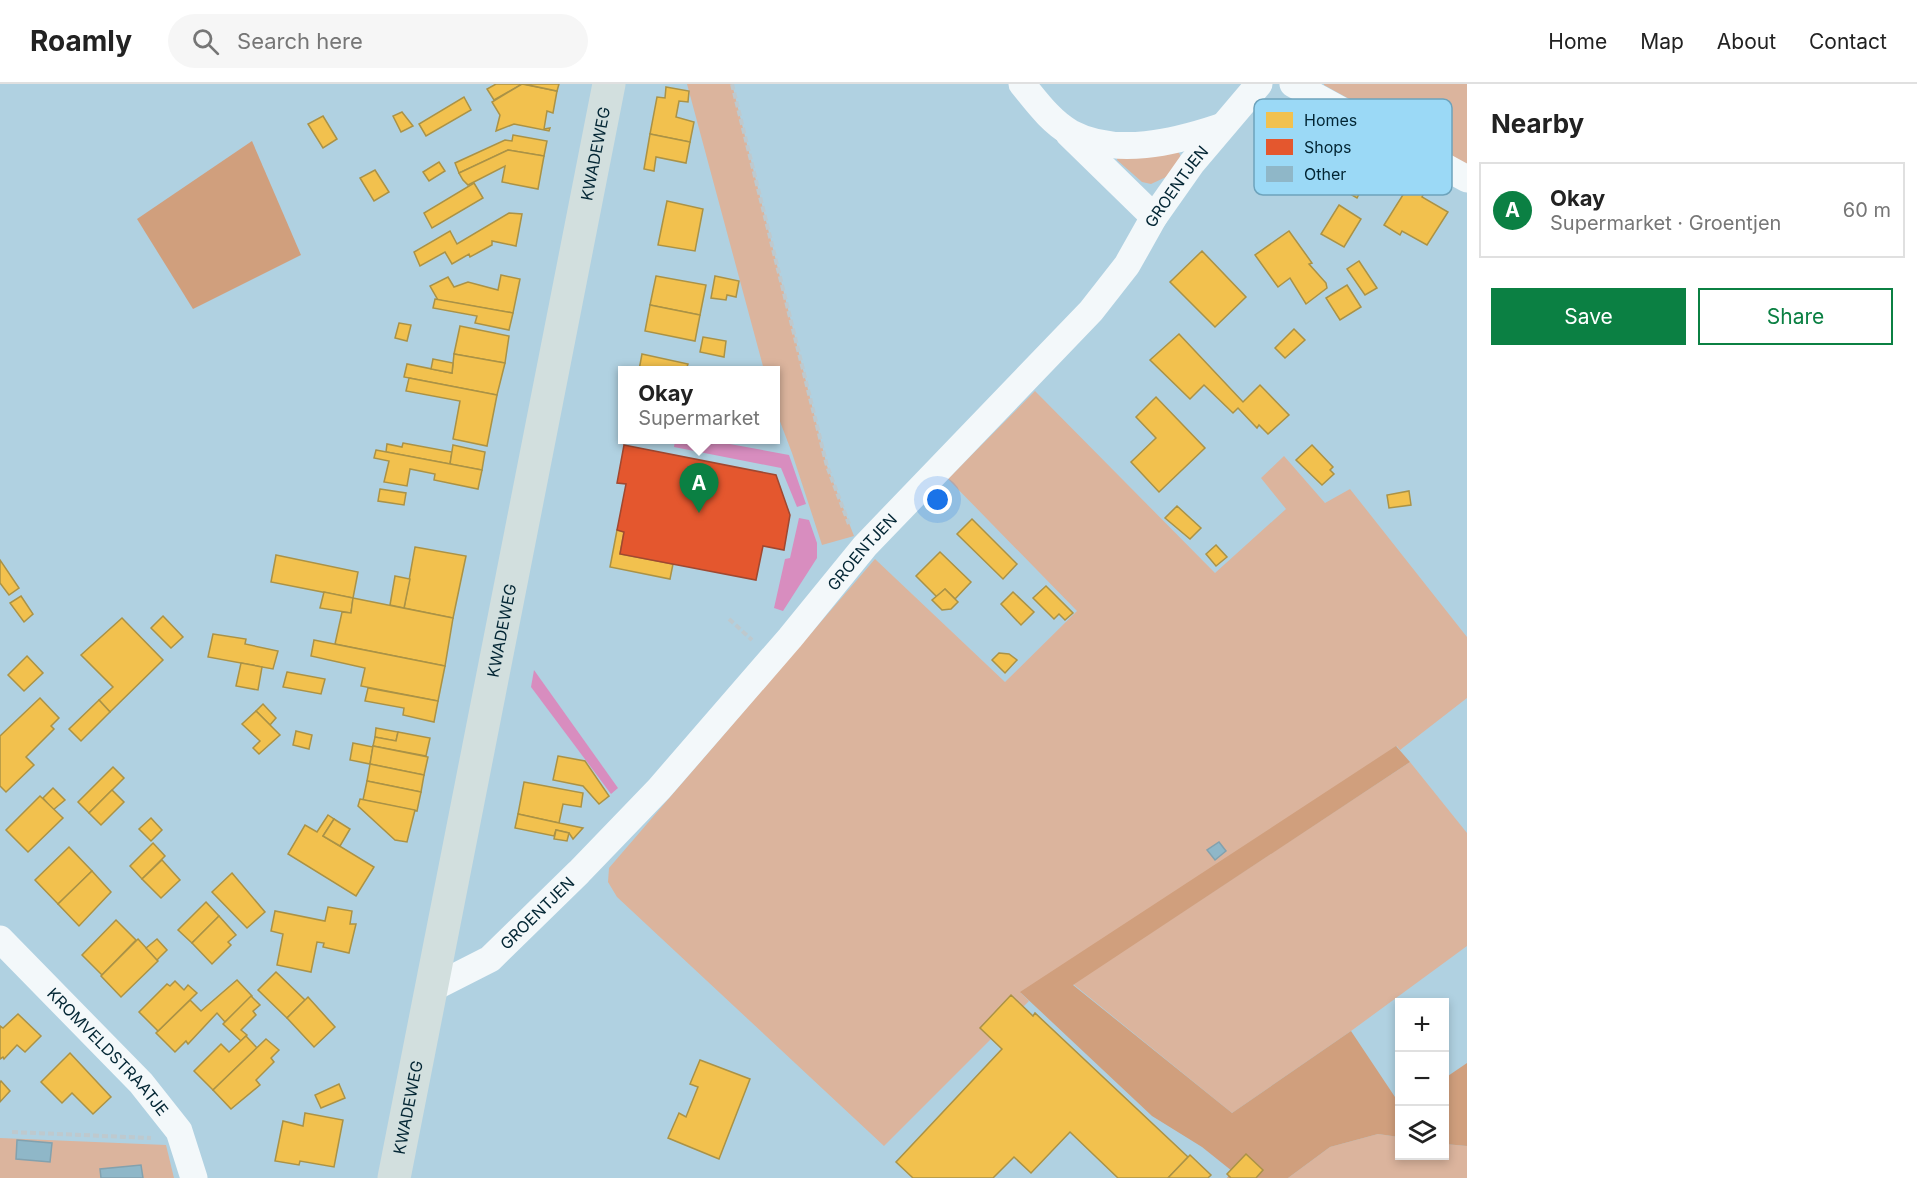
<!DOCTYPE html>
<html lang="en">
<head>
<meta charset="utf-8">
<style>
	body { margin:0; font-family:Inter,sans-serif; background:#f6f6f6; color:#222 }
	.controls { position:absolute; right:18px; bottom:18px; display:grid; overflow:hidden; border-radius:0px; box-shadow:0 3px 9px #0003 }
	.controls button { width:54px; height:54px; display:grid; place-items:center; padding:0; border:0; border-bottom:2px solid #e0e0e0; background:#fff; color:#222; font:30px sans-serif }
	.you { position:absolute; left:938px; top:416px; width:21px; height:21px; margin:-15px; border:4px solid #fff; border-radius:50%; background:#1a73e8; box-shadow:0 0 0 9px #1a73e833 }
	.badge { display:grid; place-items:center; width:39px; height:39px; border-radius:50%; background:#0b8043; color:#fff; font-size:20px; font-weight:700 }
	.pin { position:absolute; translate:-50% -50px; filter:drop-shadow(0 2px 3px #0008) }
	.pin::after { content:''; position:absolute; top:32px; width:21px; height:18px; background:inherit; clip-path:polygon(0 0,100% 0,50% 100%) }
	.popup { position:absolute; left:618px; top:282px; width:162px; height:78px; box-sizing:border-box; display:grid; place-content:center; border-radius:0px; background:#fff; filter:drop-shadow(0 2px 4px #0005); font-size:20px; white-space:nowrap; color:#767676 }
	.popup b { font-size:22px; color:#222 }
	.popup::after { content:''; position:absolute; left:50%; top:100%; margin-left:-12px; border:12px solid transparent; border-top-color:#fff }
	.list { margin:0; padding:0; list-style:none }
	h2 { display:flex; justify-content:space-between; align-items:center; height:78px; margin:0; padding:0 24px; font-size:26px }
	h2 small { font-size:20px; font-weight:400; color:#767676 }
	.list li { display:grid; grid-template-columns:39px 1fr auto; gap:18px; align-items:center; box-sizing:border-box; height:96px; margin:0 12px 12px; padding:0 12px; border:2px solid #e0e0e0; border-radius:0px }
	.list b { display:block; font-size:22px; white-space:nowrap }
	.list p { margin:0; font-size:20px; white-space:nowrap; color:#767676 }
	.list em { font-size:20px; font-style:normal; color:#767676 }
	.actions { display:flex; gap:12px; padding:18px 24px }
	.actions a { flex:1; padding:14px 0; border:2px solid #0b8043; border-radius:0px; text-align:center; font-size:21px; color:#0b8043 }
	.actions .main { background:#0b8043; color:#fff }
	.icon { flex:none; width:33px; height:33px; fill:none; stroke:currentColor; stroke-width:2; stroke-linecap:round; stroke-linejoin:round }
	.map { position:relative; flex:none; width:1467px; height:1094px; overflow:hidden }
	header { display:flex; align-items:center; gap:36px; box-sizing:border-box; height:84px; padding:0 30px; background:#fff; border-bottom:2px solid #e0e0e0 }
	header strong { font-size:28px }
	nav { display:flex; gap:33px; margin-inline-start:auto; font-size:21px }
	.search { width:420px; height:54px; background:#f6f6f6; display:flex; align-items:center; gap:15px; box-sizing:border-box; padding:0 21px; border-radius:33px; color:#767676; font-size:22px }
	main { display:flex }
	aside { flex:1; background:#fff }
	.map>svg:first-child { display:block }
	.green { fill:#dbb49d }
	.forest { fill:#d09f7d }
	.water { fill:#d88dbf }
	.homes { fill:#f2c14e; stroke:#aa9246; stroke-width:1.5 }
	.shops { fill:#e4572e; stroke:#a04830; stroke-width:1.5 }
	.building { fill:#8fb7c8; stroke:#82a1ae; stroke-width:1.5 }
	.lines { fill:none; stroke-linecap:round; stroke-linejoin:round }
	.path { stroke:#bec9ce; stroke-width:4; stroke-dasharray:6 3; stroke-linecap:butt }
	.minor { stroke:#f3f8fa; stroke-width:27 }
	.major { stroke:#d2dfde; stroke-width:33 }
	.labels { text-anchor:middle; stroke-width:6; stroke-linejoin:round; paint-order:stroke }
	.street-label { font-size:16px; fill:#022533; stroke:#9bd9f6 }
	.key { fill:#9bd9f6; stroke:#6da3bc; stroke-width:1.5 }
	.key-label { font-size:16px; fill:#022533 }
</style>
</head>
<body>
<header>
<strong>Roamly</strong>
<div class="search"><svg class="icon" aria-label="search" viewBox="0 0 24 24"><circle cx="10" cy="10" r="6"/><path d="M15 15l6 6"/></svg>Search here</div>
<nav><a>Home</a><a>Map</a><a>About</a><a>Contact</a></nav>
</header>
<main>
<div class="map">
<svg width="1467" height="1094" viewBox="0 0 1467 1094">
	<rect width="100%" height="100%" fill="#b0d1e1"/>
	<g class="green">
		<path d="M687 0H732L827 382 854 452 822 461 792 369 776 327V286H764Z"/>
		<path d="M1467 0V80L1324 1V0Z"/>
		<path d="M1178 67 1181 73 1166 93 1151 100 1142 98 1117 76 1118 71Z"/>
		<path d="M1035 307 1215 489 1286 425 1261 394 1284 372 1325 419 1350 405 1467 553V614L1400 666 1397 662 1021 909 1029 917 884 1062 617 813 608 798 609 784 875 475 1005 598 1077 527 948 395Z"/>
		<path d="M1410 678 1467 749V862L1351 947 1232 1029 1073 900Z"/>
		<path d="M1378 1050 1399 1053 1400 1072H1444L1445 1060 1467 1062V1094H1288L1330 1063Z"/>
		<path d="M0 1054 166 1061 174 1094H0Z"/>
	</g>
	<g class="forest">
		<path d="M252 57 301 171 193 225 137 135Z"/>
		<path d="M1396 662 1410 678 1073 901 1232 1029 1351 947 1399 1019V1053L1378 1050 1330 1063 1288 1094H1227L1232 1087 1202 1063 1152 1032 1020 908Z"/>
		<path d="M1467 979V1062L1445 1060V994Z"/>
	</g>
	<g class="water">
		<path d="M675 356H708L789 371 806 420 797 423 781 384 674 363Z"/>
		<path d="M799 434 809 436 817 459V474L783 527 774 524 785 475 790 474Z"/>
		<path d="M534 586 618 704 611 710 531 603Z"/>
	</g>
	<g class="homes">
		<path d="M496 0H522L494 16 487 5Z"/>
		<path d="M522 0 557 7 553 29 547 27 544 45 550 44 549 47 514 40 496 47 500 31 492 18Z"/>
		<path d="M524 0H559L557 7Z"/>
		<path d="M666 3 689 7 688 18 679 17 676 33 694 38 690 58 650 50 657 13 665 14Z"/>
		<path d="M464 13 471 26 426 52 419 40Z"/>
		<path d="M402 28 413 42 401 48 393 32Z"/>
		<path d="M323 32 337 55 323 64 308 40Z"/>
		<path d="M1295 37 1375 79 1357 114 1336 102 1341 94 1281 63Z"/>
		<path d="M650 50 690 58 686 79 656 73 654 87 644 85Z"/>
		<path d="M513 51 547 57 544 72 508 66 459 89 455 79 505 56 512 57Z"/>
		<path d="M1281 63 1341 94 1336 102 1277 71Z"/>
		<path d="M508 66 544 72 538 105 502 98 505 82 468 101 463 96 459 89Z"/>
		<path d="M439 78 445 87 429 97 423 88Z"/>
		<path d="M375 86 389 108 374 117 360 94Z"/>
		<path d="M1411 98 1425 107 1422 113 1448 128 1427 161 1402 147 1400 151 1384 141Z"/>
		<path d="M474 99 483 114 432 144 424 129Z"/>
		<path d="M667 117 703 125 695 167 658 161Z"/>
		<path d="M1339 121 1361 135 1344 163 1321 150Z"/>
		<path d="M509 129 522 130 516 162 492 157V161L470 173 469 170 452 180 445 168 420 182 414 168 450 147 457 160Z"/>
		<path d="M1289 147 1312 179 1309 180 1326 199 1327 204 1306 220 1290 194 1278 203 1255 171Z"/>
		<path d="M1202 167 1246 213 1215 243 1170 198Z"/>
		<path d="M1359 177 1377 204 1365 211 1347 185Z"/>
		<path d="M501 191 520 195 513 229 438 216 430 202 448 193 454 203 468 198 498 206Z"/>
		<path d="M656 192 706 201 700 231 650 221Z"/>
		<path d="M715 192 739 197 736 213 727 211 726 216 711 214Z"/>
		<path d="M1347 201 1361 223 1340 236 1326 214Z"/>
		<path d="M435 215 513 229 509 246 475 239 477 232 433 224Z"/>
		<path d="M650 221 700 231 695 257 645 247Z"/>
		<path d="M399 239 411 241 407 257 395 254Z"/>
		<path d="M460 242 509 252 505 279 454 270Z"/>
		<path d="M1294 245 1305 256 1285 274 1275 264Z"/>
		<path d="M1179 250 1243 318 1260 301 1289 331 1268 350 1259 341 1257 344 1238 324 1233 329 1204 301 1190 315 1150 276Z"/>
		<path d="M703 253 726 257 724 273 700 268Z"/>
		<path d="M454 270 505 279 497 311 404 293 407 280 452 289Z"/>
		<path d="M642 270 688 280 686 286H639Z"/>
		<path d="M433 275 453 279 452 289 431 285Z"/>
		<path d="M409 294 497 311 487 362 453 355 460 317 406 307Z"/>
		<path d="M1156 313 1205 364 1159 408 1131 378 1156 354 1136 333Z"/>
		<path d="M403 359 452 368 450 380 386 368 387 360 402 363Z"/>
		<path d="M453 361 485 368 482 386 450 380Z"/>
		<path d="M1312 361 1333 383 1330 386 1334 390 1322 401 1296 376Z"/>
		<path d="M376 366 482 386 478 405 434 396 435 390 410 385 407 402 384 398 389 377 374 374Z"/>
		<path d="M380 405 406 409 404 421 378 417Z"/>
		<path d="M1409 407 1411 421 1389 424 1387 411Z"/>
		<path d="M1177 422 1201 444 1190 455 1165 434Z"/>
		<path d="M972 435 1017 480 1003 495 957 450Z"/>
		<path d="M617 446 624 448 620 470 673 480 670 495 610 483Z"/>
		<path d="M1216 461 1227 473 1216 482 1206 470Z"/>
		<path d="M415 463 466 472 453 534 404 524Z"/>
		<path d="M940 468 971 498 955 515 945 505 937 513 916 492Z"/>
		<path d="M276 471 358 488 353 514 271 498Z"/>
		<path d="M0 476 19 504 9 511 0 499Z"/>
		<path d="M395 492 410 495 404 524 390 521Z"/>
		<path d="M1046 502 1073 529 1065 536 1059 530 1054 535 1033 514Z"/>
		<path d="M945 505 958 518 951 525 942 526 932 516Z"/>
		<path d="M324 508 353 514 351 529 320 524Z"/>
		<path d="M1013 508 1034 528 1021 541 1001 520Z"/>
		<path d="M21 512 33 530 24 538 10 519Z"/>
		<path d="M353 514 453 534 445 582 335 560 342 528 351 529Z"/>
		<path d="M163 532 183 553 171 564 151 544Z"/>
		<path d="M122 534 163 576 110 628 99 616 113 603 81 571Z"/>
		<path d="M213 550 246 555 245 560 278 567 273 585 208 573Z"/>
		<path d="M314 556 445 582 438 617 361 602 365 584 311 572Z"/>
		<path d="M999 569 1009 570 1017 576 1005 589 992 576Z"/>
		<path d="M27 572 43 589 24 607 8 591Z"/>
		<path d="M241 579 262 583 258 606 236 602Z"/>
		<path d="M287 588 325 595 321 610 283 603Z"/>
		<path d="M368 604 438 617 434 638 403 631 404 624 365 617Z"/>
		<path d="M40 614 59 634 51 642 54 645 26 673 34 681 6 708 0 702V652Z"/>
		<path d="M99 616 110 628 81 657 69 645Z"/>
		<path d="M263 620 276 634 270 641 256 627Z"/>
		<path d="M256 627 280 651 259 670 253 664 260 657 242 640Z"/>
		<path d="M376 644 398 648 396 657 375 653Z"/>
		<path d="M296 647 312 651 309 665 293 661Z"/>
		<path d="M398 648 430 654 426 672 373 662 375 653 396 657Z"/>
		<path d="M353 659 373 663 370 680 350 676Z"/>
		<path d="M373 662 428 673 424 691 370 680Z"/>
		<path d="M558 672 585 677 609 712 599 720 583 702 553 696Z"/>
		<path d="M370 680 424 691 421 708 367 697Z"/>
		<path d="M113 683 124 694 89 729 78 718Z"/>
		<path d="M367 697 421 708 417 727 363 716Z"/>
		<path d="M524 698 583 709 581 723 563 720 559 739 518 730Z"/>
		<path d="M53 704 65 716 53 726 43 714Z"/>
		<path d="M112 706 124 718 101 741 89 729Z"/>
		<path d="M40 712 63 734 28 768 6 746Z"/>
		<path d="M360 715 415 726 407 758 395 756 358 722Z"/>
		<path d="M518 730 559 739 583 744 573 755 569 749 556 746 554 752 515 744Z"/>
		<path d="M328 731 334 735 323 752 374 783 356 812 288 770 305 741 317 748Z"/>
		<path d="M151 734 162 746 151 757 139 745Z"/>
		<path d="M334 735 350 745 340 762 323 752Z"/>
		<path d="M556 746 569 749 567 757 554 755Z"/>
		<path d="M153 759 165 772 142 795 130 782Z"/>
		<path d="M69 763 92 787 58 820 35 796Z"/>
		<path d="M162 776 180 796 161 814 142 795Z"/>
		<path d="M92 787 111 808 79 842 58 820Z"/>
		<path d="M232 789 265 828 247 844 212 808Z"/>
		<path d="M206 818 219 832 192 859 178 846Z"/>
		<path d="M328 823 352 827 350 840H356L349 869 323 863 324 859 317 858 311 888 277 881 283 850 271 847 275 827 325 837Z"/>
		<path d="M219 832 236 851 228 858 231 861 212 880 192 859Z"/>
		<path d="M116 836 136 856 102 891 82 871Z"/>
		<path d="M138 855 158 877 121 913 101 892Z"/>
		<path d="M157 855 167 866 157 876 146 864Z"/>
		<path d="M276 888 305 916 287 934 258 906Z"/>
		<path d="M237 896 252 912 225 938 217 929 188 960 186 957 175 968 156 949 190 916 201 927Z"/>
		<path d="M175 897 184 906 188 901 197 909 158 947 139 928 167 900 170 902Z"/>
		<path d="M1011 911 1033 932 1035 929 1188 1073 1168 1094H1118L1070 1048 1031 1089 1014 1073 993 1094H913L896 1078 1002 965 980 944Z"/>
		<path d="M251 912 260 921 253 927 256 931 241 946 247 951 241 957 223 940Z"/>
		<path d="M308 913 335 943 314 963 287 934Z"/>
		<path d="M18 930 41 952 25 968 17 961 4 975 3 973 0 975V942L3 944Z"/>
		<path d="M246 952 257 964 213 1006 194 987 221 960 229 968Z"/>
		<path d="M266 955 279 966 271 974 274 978 256 996 260 1001 231 1025 213 1006Z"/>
		<path d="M70 969 111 1013 93 1030 72 1009 62 1019 41 998Z"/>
		<path d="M700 976 750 995 719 1075 668 1054 679 1029 686 1033 698 1003 690 1000Z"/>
		<path d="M1 997 10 1007 0 1018V999Z"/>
		<path d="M339 1000 345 1014 321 1024 315 1011Z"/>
		<path d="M305 1029 343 1036 334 1083 300 1077 299 1081 275 1077 283 1037 303 1042Z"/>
		<path d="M1246 1070 1263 1086 1256 1094H1231L1227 1090Z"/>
		<path d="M1190 1071 1211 1091 1208 1094H1168Z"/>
	</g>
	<path class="shops" d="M624 361 776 391 790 431 784 466 763 462 756 496 620 470 624 448 617 446 626 400 617 399Z"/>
	<g class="building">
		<path d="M1219 758 1226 767 1215 776 1207 766Z"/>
		<path d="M17 1056 52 1059 50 1078 16 1075Z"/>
		<path d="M141 1081 143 1094H101L100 1085Z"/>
	</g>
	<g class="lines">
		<g class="path">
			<path d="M732 0 827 382 849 440"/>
			<path d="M729 535 752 556"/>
			<path d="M12 1048 151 1054"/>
		</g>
		<g class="minor">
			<path d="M1022 0C1036 17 1051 38 1071 49 1116 73 1175 58 1220 43"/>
			<path d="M1293 0 1467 95"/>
			<path d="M1069 50 1154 133"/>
			<path id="s1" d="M0 855 141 999 179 1047 194 1094"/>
			<path id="s2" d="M431 905 490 875 579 788 659 705 790 554 865 462 1091 227 1127 181 1154 133 1192 79 1259 0"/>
		</g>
		<path class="major" id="s3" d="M394 1094 609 0"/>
	</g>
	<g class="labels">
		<g class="street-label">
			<text dy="6" stroke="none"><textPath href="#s3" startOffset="1044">KWADEWEG</textPath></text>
			<text dy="6" stroke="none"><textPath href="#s2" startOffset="1102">GROENTJEN</textPath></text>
			<text dy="6" stroke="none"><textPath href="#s2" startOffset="618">GROENTJEN</textPath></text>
			<text dy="6" stroke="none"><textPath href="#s3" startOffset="558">KWADEWEG</textPath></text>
			<text dy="6" stroke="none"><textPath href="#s2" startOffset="132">GROENTJEN</textPath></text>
			<text dy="6" stroke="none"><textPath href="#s1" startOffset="156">KROMVELDSTRAATJE</textPath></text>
			<text dy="6" stroke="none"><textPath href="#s3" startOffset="72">KWADEWEG</textPath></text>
		</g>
	</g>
	<rect x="1254" y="15" width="198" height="96" rx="9" class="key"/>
	<rect x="1266" y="28" width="27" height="16" fill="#f2c14e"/>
	<rect x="1266" y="55" width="27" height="16" fill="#e4572e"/>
	<rect x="1266" y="82" width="27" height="16" fill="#8fb7c8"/>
	<g class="key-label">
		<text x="1304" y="42">Homes</text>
		<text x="1304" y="69">Shops</text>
		<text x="1304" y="96">Other</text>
	</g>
</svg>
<div class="controls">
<button>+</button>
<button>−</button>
<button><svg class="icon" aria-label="layers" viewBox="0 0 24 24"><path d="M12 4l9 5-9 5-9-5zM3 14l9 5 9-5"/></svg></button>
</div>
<div class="you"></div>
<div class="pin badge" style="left:699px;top:429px">A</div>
<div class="popup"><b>Okay</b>Supermarket</div>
</div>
<aside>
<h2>Nearby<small></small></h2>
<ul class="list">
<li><span class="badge">A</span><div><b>Okay</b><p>Supermarket · Groentjen</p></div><em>60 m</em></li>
</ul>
<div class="actions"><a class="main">Save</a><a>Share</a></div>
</aside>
</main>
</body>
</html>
